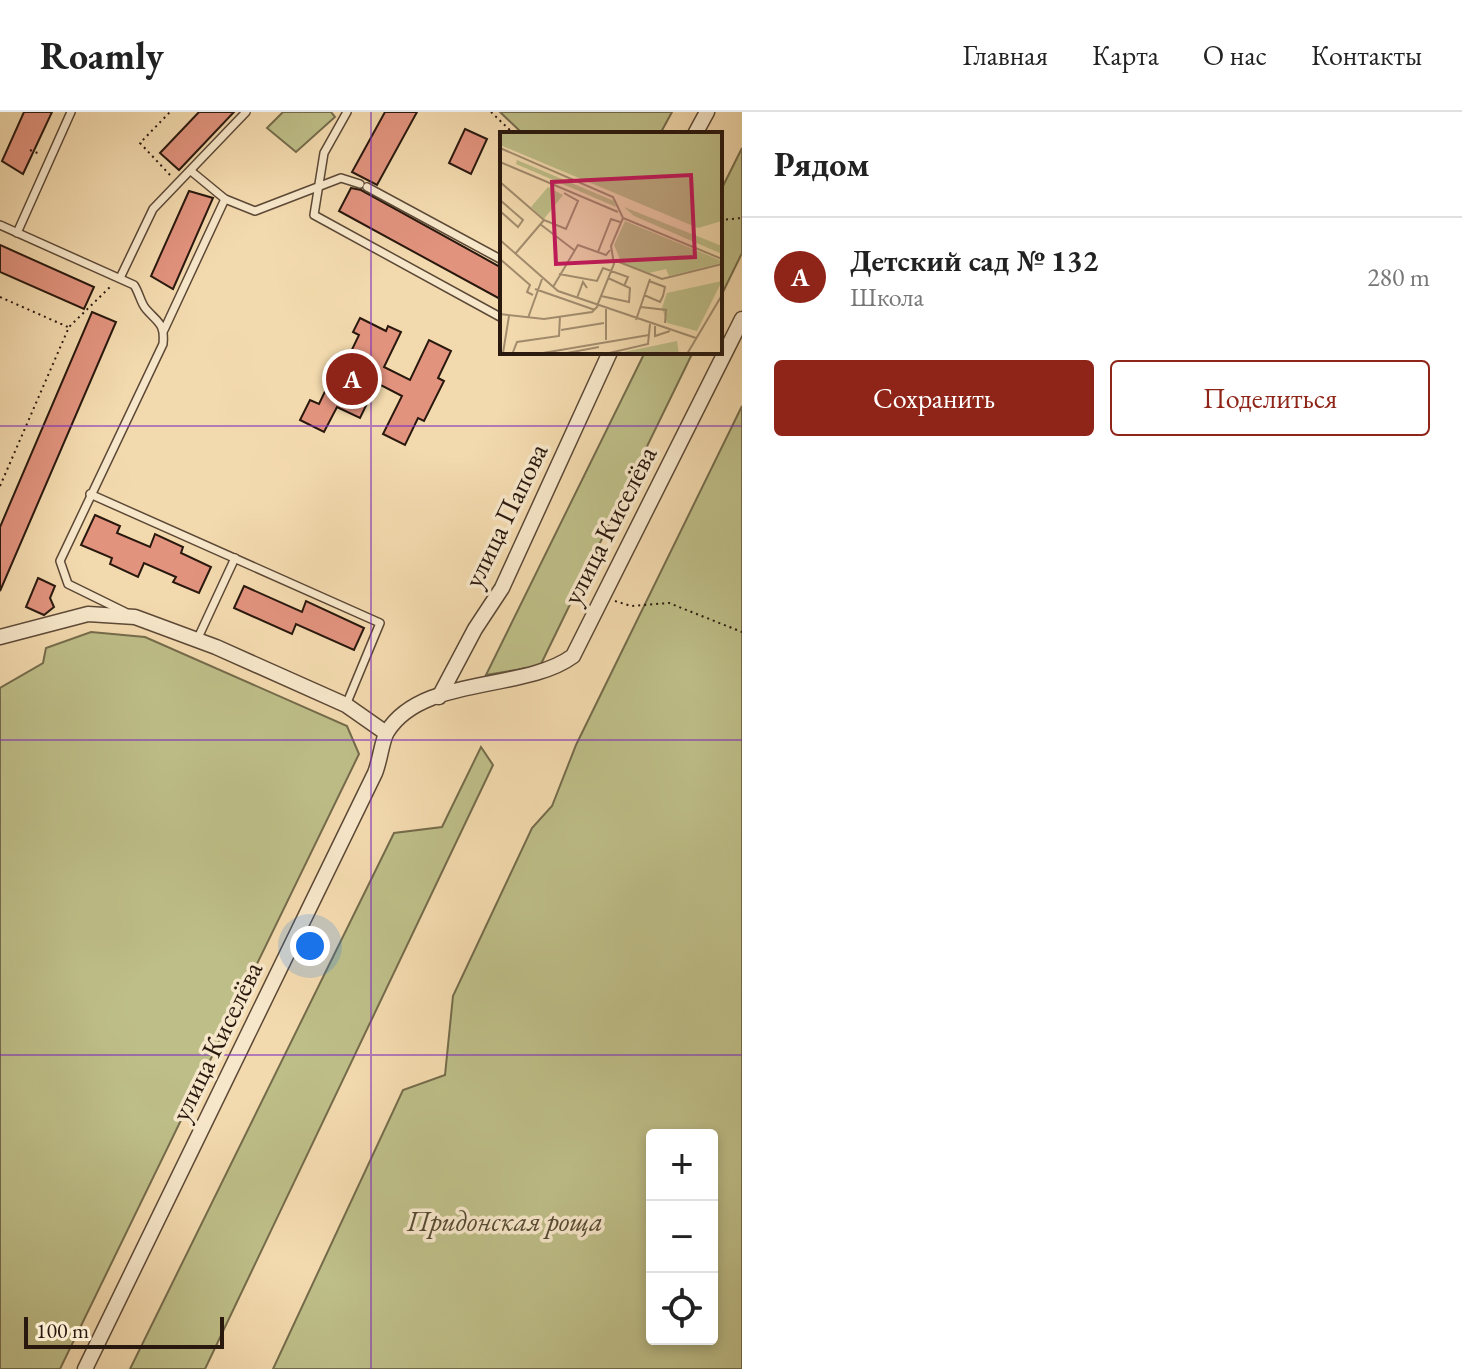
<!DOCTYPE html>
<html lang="ru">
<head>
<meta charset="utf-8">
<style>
	body { margin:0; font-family:"EB Garamond",serif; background:#f2f2f2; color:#222 }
	.controls { position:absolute; right:24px; bottom:24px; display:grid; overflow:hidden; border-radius:8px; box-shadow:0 4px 12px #0003 }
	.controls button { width:72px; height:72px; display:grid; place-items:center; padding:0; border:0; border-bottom:2px solid #e0e0e0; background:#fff; color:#222; font:40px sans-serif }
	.scale { position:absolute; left:24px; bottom:20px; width:200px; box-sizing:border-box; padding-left:8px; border:4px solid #29180e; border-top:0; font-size:22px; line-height:28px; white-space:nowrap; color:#29180e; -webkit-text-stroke:6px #f7e7ca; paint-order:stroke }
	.you { position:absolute; left:310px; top:834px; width:28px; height:28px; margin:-20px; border:6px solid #fff; border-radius:50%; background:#1a73e8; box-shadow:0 0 0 12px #1a73e833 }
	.badge { display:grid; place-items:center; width:52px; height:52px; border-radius:50%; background:#8f2418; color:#fff; font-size:26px; font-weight:700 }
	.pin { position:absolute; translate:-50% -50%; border:4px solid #fff; box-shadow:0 2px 8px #0006 }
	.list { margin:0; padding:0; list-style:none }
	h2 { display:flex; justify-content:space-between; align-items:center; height:104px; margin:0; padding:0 32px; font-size:34px }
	h2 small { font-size:26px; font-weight:400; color:#767676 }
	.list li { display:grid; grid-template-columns:52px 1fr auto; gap:24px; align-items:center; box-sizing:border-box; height:120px; padding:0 32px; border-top:2px solid #e0e0e0 }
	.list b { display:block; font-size:30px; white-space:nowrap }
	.list p { margin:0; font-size:26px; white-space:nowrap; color:#767676 }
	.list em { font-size:26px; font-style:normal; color:#767676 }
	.actions { display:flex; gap:16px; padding:24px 32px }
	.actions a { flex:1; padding:18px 0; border:2px solid #8f2418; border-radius:8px; text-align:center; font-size:28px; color:#8f2418 }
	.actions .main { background:#8f2418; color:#fff }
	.icon { flex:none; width:44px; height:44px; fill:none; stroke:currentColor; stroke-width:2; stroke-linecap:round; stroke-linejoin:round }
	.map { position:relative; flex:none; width:742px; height:1257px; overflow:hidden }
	header { display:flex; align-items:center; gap:48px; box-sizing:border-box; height:112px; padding:0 40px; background:#fff; border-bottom:2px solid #e0e0e0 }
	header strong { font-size:38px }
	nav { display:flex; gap:44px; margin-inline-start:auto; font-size:28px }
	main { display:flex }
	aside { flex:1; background:#fff }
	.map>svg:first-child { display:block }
	.green { fill:#bebe88; stroke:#746b4b; stroke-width:2; fill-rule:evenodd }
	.building { fill:#e2937e; stroke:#29180e; stroke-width:2 }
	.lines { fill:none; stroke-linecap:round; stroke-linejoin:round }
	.service-casing { stroke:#5c4836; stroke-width:10 }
	.minor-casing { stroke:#5c4836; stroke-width:17 }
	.path { stroke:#29180e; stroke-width:2; stroke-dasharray:2 4; stroke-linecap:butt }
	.service { stroke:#f7e7ca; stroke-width:7 }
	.minor { stroke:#f7e7ca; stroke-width:14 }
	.grid { fill:none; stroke:#7b2cbf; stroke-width:2; stroke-opacity:0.55 }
	.labels { text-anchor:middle; stroke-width:7; stroke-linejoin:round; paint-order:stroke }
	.street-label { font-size:28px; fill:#29180e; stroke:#f7e7ca }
	.park-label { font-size:28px; font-style:italic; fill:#564a33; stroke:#f7e7ca }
	.inset-road { fill:none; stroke:#a28c6e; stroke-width:2 }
	.view { fill:#c2185b; fill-opacity:0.15; stroke:#c2185b; stroke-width:4 }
	.inset-edge { fill:none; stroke:#29180e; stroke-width:4 }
</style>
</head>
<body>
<header>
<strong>Roamly</strong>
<nav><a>Главная</a><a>Карта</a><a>О нас</a><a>Контакты</a></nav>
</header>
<main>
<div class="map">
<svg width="742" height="1257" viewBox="0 0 742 1257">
	<rect width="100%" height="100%" fill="#f3daae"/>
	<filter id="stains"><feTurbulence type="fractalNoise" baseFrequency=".0025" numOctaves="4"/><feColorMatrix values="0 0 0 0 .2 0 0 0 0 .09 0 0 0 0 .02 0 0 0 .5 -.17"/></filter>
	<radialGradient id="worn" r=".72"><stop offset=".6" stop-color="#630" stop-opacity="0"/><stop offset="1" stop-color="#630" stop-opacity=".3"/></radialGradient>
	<g class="green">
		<path d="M283 0H331L335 5 296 40 267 16Z"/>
		<path d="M500 0H672L660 22H523Z"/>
		<path d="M742 36V141L720 186V80Z"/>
		<path d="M645 240H693L540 554 486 563Z"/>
		<path d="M742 294V1257H273L403 978 445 963 453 884 532 716 552 694 576 633ZM652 1023H712V1227H652Z"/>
		<path d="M91 520 145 525 347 614 359 642 60 1257H0V576L43 551 46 536Z"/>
		<path d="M481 635 493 653 205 1257H130L394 721 442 715Z"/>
	</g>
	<g class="building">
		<path d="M24 0H52L23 62 2 49Z"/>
		<path d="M199 0H234L179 58 160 41Z"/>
		<path d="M385 0H417L377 73 352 60Z"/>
		<path d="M465 17 487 27 471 62 449 51Z"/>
		<path d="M351 76 361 78 502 156V188L339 99Z"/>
		<path d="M189 79 213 86 173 177 151 164Z"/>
		<path d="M0 133 94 175 84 197 0 160Z"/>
		<path d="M92 200 116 210 0 479V415Z"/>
		<path d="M360 206 386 219 388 214 401 220 384 255 410 268 429 228 451 239 438 266 444 269 424 309 418 306 405 333 383 322 402 284 377 271 360 306 337 295 324 320 300 308 310 288 319 292 330 269 336 271 359 223 353 220Z"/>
		<path d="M95 403 120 414 117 421 150 435 155 422 183 435 181 441 211 455 199 481 173 470 176 465 144 451 138 465 110 452 112 446 81 433Z"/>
		<path d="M38 466 55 474 50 486 54 495 44 503 26 495Z"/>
		<path d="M244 474 302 500 306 489 364 516 354 538 296 512 292 522 234 496Z"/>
	</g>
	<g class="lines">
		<defs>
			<g id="service">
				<path d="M347 0 324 41 314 103 502 206"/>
				<path d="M191 59 225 87 255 99 341 66 360 72"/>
				<path d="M367 75 502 148"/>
				<path d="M0 113 134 173C139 180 141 192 146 197 158 211 165 211 163 232L60 449 68 472 125 500"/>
				<path d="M17 121 71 0"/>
				<path d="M120 166 153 97 246 0"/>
				<path d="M164 218 225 87"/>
				<path d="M90 382 380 511 346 593"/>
				<path d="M197 528 235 446"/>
			</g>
			<g id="minor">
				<path d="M695 22 707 0"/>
				<path d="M0 525 88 502 135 505 216 535 346 593 386 621"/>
				<path d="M439 585 475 517 502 476 610 240"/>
				<path d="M85 1257 375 661C380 649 382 628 387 620 422 563 524 580 573 544L742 207"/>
			</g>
		</defs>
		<use href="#service" class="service-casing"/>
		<use href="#minor" class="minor-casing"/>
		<g class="path">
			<path d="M491 0 514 22"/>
			<path d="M30 38 40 42"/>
			<path d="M170 63 140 31 170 0"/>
			<path d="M720 108 742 106"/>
			<path d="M0 185 68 215"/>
			<path d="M0 374 69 215 110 175"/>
			<path d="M615 489 631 494 669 491 742 520"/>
		</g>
		<use href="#service" class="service"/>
		<use href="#minor" class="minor"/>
	</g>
	<path class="grid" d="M371 0V1257M0 314H742M0 628H742M0 943H742"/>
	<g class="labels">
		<g class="street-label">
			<text transform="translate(505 403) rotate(-64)" y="10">улица Папова</text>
			<text transform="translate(609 413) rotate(-63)" y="10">улица Киселёва</text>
			<text transform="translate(216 929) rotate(-64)" y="10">улица Киселёва</text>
		</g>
		<g class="park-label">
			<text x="505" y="1119">Придонская роща</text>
		</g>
	</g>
	<g transform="translate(500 20)">
		<rect width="222" height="222" fill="#f3daae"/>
		<path d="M0 0H222V89L198 96 0 13ZM17 28 114 69 116 75 16 32ZM48 55 63 63 44 87 31 75ZM124 75 222 114V122L134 84ZM125 89 222 129 221 131 169 144 166 137 149 141 122 132 114 113ZM222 149 197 199 167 191 162 176 167 161ZM177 209 179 222H114Z" fill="#bebe88"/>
		<path class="inset-road" d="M0 16 113 65 123 86 222 127M0 30 118 80M0 50 44 88M0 68 23 88 18 95 0 79M40 92 74 118M0 108 58 159 196 206M98 120 111 87 120 90M15 122 44 88 66 97 78 69 64 61M0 127 30 153 27 160 33 163M114 128 162 147 222 132M59 142 97 149 103 136 128 145 124 154M53 155 78 113 106 123 110 118M35 157 95 178M144 163 160 170 163 164 165 155 149 149M101 164 129 170 130 156 108 146M77 166 83 150 87 156M97 174 114 132 111 114 123 86M141 175 166 178 165 191M106 177V208M0 182 44 187 92 180 98 174M28 186 42 147M136 188 150 147M155 194V204L170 199M61 198 104 191M13 220 17 210 59 204 60 184M3 221 9 184M67 221 99 215M37 222 149 203M105 222 148 212 150 192M187 222 222 163"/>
		<path class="view" d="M191 43 195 125 56 132 52 50Z"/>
		<rect width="222" height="222" class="inset-edge"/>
	</g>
	<rect width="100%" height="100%" filter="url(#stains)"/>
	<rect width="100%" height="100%" fill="url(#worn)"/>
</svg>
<div class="controls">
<button>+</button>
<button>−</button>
<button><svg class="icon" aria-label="locate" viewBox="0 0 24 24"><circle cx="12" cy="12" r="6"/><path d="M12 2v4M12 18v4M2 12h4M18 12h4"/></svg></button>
</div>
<div class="scale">100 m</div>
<div class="you"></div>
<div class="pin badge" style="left:352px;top:267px">A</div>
</div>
<aside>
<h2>Рядом<small></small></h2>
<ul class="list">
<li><span class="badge">A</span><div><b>Детский сад № 132</b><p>Школа</p></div><em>280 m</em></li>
</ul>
<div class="actions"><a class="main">Сохранить</a><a>Поделиться</a></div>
</aside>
</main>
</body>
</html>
